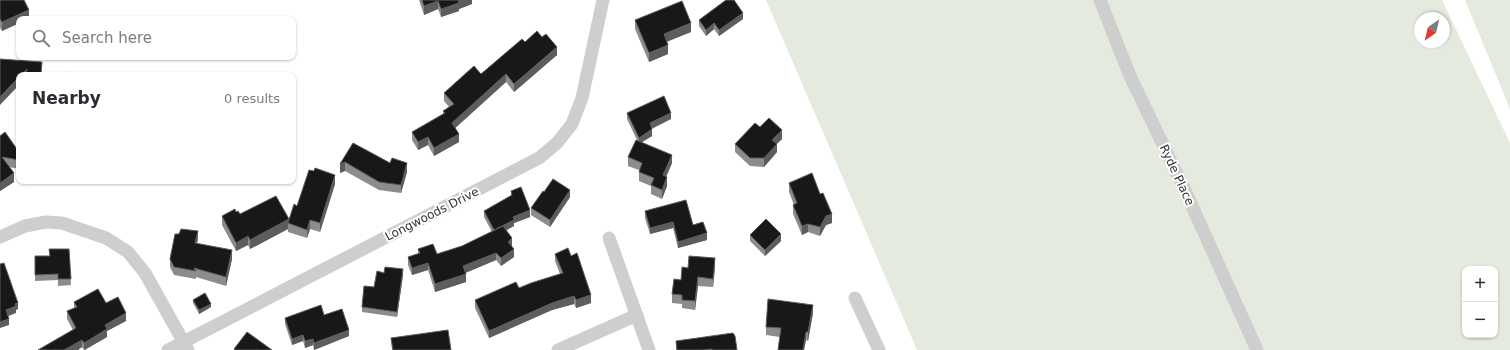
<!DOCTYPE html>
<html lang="en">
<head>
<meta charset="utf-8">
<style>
	body { margin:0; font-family:"DejaVu Sans",sans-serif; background:#f2f2f3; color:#2b2b33 }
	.controls { position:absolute; right:12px; bottom:12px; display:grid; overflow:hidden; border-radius:8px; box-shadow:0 1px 3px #0004 }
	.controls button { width:36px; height:36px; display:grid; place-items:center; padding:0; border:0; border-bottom:1px solid #e1e1e2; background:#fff; color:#2b2b33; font:20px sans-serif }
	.compass { position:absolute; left:1414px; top:12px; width:36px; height:36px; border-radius:50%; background:#fff; box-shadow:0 1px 3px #0004; rotate:214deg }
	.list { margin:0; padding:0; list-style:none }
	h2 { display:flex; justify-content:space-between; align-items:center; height:52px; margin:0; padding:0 16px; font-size:17px }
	h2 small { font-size:13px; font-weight:400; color:#7c7c81 }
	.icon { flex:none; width:22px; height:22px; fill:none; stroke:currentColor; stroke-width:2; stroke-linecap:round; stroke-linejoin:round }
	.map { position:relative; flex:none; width:1510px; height:350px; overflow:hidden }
	.search { position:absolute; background:#fff; box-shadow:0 1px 3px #0004; left:16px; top:16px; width:280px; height:44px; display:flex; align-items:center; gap:10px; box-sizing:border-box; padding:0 14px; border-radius:8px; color:#7c7c81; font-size:15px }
	.panel { position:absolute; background:#fff; box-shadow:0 1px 3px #0004; left:16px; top:72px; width:280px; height:112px; border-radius:8px }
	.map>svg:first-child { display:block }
	.green { fill:#e4eade; fill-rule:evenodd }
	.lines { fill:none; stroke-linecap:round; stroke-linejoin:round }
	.minor { stroke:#cecece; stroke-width:13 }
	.wall { fill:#8c8c8c }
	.shaded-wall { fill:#5d5d5d }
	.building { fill:#181818; stroke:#5d5d5d }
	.labels { text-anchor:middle; stroke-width:4; stroke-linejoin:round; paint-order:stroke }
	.street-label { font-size:12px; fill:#313131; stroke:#fff }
</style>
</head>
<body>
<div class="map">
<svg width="1510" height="350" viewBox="0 0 1510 350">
	<rect width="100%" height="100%" fill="#fff"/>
	<g class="green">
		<path d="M766 0H1442L1510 143V350H917ZM1420 18H1444V42H1420ZM1465 269H1495V335H1465Z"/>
		<path d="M1465 0H1510V109Z"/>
	</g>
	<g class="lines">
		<g class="minor">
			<path d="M1100 0 1130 76 1183 186 1257 350"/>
			<path d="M0 237 25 226 46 222 62 223 106 238 128 252 145 273 188 350"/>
			<path d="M609 238 649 350"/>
			<path d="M855 298 879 350"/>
			<path d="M168 350 539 158 557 143 572 124 582 98 603 0"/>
			<path d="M558 350 637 315"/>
		</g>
	</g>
	<g class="wall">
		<path d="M0 0 29 19 2 31 0 28Z"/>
		<path d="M419 0H472V4L459 9V11L441 17 438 9 424 15Z"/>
		<path d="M743 19 719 36 714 29 706 36 699 26V20Z"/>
		<path d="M635 20 691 32 667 41 668 54 649 62 635 29Z"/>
		<path d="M525 42 557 55 514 92 506 82 455 128 459 142 434 156 428 145 418 150 412 140V132L443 114V111L449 107 444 101V93L481 74Z"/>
		<path d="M627 113 671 119 652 129V136L642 142 672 163 666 177 667 186 662 199 651 194V186L639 181V170L628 166V157L637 140 627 119Z"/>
		<path d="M760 127 782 139 777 144V152L764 167 750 166 735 152V144Z"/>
		<path d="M0 136 19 152V169L9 167 14 182 0 191Z"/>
		<path d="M353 143 407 172 401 193 379 190 345 171 340 173Z"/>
		<path d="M789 183 832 223 826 225 820 236 808 232 802 235 793 214V205H794L789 192Z"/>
		<path d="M335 184 320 232 310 229 307 238 288 232V229L250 249 248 245 236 251 222 225V216L236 212 240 214 289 219 297 206Z"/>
		<path d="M511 191 530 217 514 223V226L506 230 512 246 514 257 501 266 496 260 465 273 466 282 435 292 428 270 412 275 408 265V257L418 254V249L437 254 462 246 492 232 484 217V211L511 196Z"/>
		<path d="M570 197 550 227 531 215V208Z"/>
		<path d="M645 211 693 225 707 240 678 248 673 228 650 234 645 218Z"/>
		<path d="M750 235 781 241 765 256 750 241Z"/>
		<path d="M198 239 197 243 232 259 226 286 196 277V279L174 275 170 267V259Z"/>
		<path d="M69 249 71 285 58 286V280L35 281V256H49Z"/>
		<path d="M555 254 591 303 576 308 574 304 552 310 489 338 475 308V300L519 288 560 274 555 261Z"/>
		<path d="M715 267 713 287 698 286 695 310 682 308V304L672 303V294L688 268Z"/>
		<path d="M384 273 403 275 397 317 362 312V307Z"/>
		<path d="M193 300 211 307 199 314 193 303Z"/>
		<path d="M74 302 106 303 126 321 107 331V337L85 350H84L82 347 78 350H38L73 330 67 319V311L74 308Z"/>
		<path d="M813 313 808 341 806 340 804 350H778L780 337 766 335V327Z"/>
		<path d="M324 315 349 336 314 350 313 345 305 348 303 341 292 345 285 324V318Z"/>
		<path d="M391 338 451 350H392Z"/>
		<path d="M676 341 737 350H676Z"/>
	</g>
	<g class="shaded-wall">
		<path d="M460 0H472V4L459 9V11L441 17V9Z"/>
		<path d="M438 1V9L424 15V6Z"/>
		<path d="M29 10V19H19V23L2 31V22Z"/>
		<path d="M743 13V19L719 36V30Z"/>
		<path d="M691 23V32L664 43V34Z"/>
		<path d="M714 23V29L706 36V30Z"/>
		<path d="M668 45V54L649 62V53Z"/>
		<path d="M557 47V55L514 92V84Z"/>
		<path d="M27 69V75H21Z"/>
		<path d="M506 74V82L452 131V123Z"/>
		<path d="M19 77V85L0 105V97Z"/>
		<path d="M671 113V119L650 129V123Z"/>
		<path d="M652 129V136L639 144V138Z"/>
		<path d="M782 130V139L772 148V140Z"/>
		<path d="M459 134V142L434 156V148Z"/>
		<path d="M428 137V145L418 150V142Z"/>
		<path d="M777 144V152L764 167V158Z"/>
		<path d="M672 155V163L663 184V175Z"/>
		<path d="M345 162V171L340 173V164Z"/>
		<path d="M407 163V172L401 193V185Z"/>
		<path d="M14 173V182L0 191V183Z"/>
		<path d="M335 175V184L320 232V223Z"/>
		<path d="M667 177V186L662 199V190Z"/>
		<path d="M570 190V197L550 227V220Z"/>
		<path d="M530 210V217L514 223V226L494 237V230L513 217Z"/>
		<path d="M832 214V223L826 225 820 236V227L826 216Z"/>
		<path d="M289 219 288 223V229L250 249V240Z"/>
		<path d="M310 220V229L307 238V230Z"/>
		<path d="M673 222V228L650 234V228Z"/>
		<path d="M808 224V232L802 235V226Z"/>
		<path d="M198 231V239L195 251V243Z"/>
		<path d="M707 233V240L678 248V242Z"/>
		<path d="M781 234V241L765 256V250Z"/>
		<path d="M248 236V245L236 251V243Z"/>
		<path d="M512 238V246L508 250V242Z"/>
		<path d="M514 249V257L501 266V258Z"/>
		<path d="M232 250V259L226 286V277Z"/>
		<path d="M496 253V260L463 274V266Z"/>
		<path d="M715 258V267L713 287V279Z"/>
		<path d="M428 263V270L412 275V268Z"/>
		<path d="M403 269V275L397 317V312Z"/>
		<path d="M466 274V282L435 292V284Z"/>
		<path d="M698 277V286L695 310V301Z"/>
		<path d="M591 295V303L576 308V300Z"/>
		<path d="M574 296V304L552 310 489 338V331L552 303Z"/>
		<path d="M18 303V309L16 310V313L6 317V310L15 304Z"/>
		<path d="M211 304V307L199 314V310Z"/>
		<path d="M813 305V313L808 341V332Z"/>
		<path d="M126 313V321L107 331V337L84 350V343L105 325Z"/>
		<path d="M9 319V325L0 328V322Z"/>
		<path d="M349 330V336L314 350V343Z"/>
		<path d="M806 332V340L804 350H803Z"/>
		<path d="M303 335V341L292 345V339Z"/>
		<path d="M313 339V345L305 348V341Z"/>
		<path d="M82 340V347L78 350H64Z"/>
	</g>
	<g class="building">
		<path d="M0 0H24L29 10 2 22 0 19Z"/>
		<path d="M422 0H460L458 1 459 3 441 9 438 1 424 6Z"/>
		<path d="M726 0H734L743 13 719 30 714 23 706 30 699 20Z"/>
		<path d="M682 1 691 23 664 34 668 45 649 53 635 20Z"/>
		<path d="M537 31 542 37 546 34 557 47 514 84 506 74 452 123 459 134 434 148 428 137 418 142 412 132 445 113 443 111 454 104 444 93 474 66 481 74 522 39 525 42Z"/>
		<path d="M0 59 42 62 41 75H26L27 69 21 75H19V77L0 97Z"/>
		<path d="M70 72 71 75H64Z"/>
		<path d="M664 96 671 113 650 123 652 129 639 138 627 113Z"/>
		<path d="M769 118 782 130 772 140 777 144 764 158H750L735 144 755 123 760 127Z"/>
		<path d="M5 132 19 152V160L2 157 14 173 0 183V136Z"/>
		<path d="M636 140 672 155 663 175 667 177 662 190 651 185 654 178 639 172 642 163 628 157Z"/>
		<path d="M353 143 390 163 392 158 407 163 401 185 379 182 345 162 340 164Z"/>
		<path d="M315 168 335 175 320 223 310 220 307 230 288 223 294 204 297 206 309 170 314 171Z"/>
		<path d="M812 173 820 194 823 193 832 214 826 216 820 227 808 224 802 226 793 205 797 203 789 183Z"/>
		<path d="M553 179 570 190 550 220 531 208 543 191 544 192Z"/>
		<path d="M521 187 530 210 513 217 514 220 494 230 484 211 512 195 511 191Z"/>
		<path d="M276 196 289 219 250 240 248 236 236 243 222 216 235 209 236 212 238 211 240 214Z"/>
		<path d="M686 200 693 225 703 222 707 233 678 242 673 222 650 228 645 211Z"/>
		<path d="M766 219 781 234 765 250 750 235Z"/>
		<path d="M503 226 512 238 508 242 514 249 501 258 496 253 463 266 466 274 435 284 428 263 412 268 408 257 420 253 418 249 433 244 437 254 462 246Z"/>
		<path d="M181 229 198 231 195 243 232 250 226 277 194 268 196 271 174 267 170 259 175 234H179Z"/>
		<path d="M568 248 571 256 577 253 591 295 576 300 574 296 552 303 489 331 475 300 516 282 519 288 531 283 563 273 555 254Z"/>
		<path d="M49 249H69L71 279H58V274L35 275V256H50Z"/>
		<path d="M689 256 715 258 713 279 698 277 695 301 682 300V295L672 294 674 279 681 280 682 267 688 268Z"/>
		<path d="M4 263 18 303 15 304 16 306 6 310 9 319 0 322V264Z"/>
		<path d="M385 267 403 269 397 312 362 307 364 286 374 287 377 271 384 273Z"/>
		<path d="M98 289 106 303 118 297 126 313 105 325 107 329 84 343 82 340 64 350H38L76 328 67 311 77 307 74 302Z"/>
		<path d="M205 293 211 304 199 310 193 300Z"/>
		<path d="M768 299 813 305 808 332H806L803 350H778L781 328 766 327Z"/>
		<path d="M321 305 324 315 342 309 349 330 314 343 313 339 305 341 303 335 292 339 285 318Z"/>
		<path d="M448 330 451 350H393L391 338Z"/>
		<path d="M247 332 272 350H235L234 349Z"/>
		<path d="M733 333 735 336 737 350H712V349L703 350H677L676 341Z"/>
	</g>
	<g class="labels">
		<g class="street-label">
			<text transform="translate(1177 175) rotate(65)" y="4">Ryde Place</text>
			<text transform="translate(432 214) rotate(-27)" y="4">Longwoods Drive</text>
		</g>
	</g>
</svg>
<div class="controls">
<button>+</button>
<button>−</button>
</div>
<svg class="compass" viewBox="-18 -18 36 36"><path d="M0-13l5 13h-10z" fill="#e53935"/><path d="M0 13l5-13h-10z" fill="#7c7c81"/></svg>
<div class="search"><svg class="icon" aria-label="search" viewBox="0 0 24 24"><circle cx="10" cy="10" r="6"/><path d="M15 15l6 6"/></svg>Search here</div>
<section class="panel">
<h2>Nearby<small>0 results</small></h2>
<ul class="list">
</ul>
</section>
</div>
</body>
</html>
